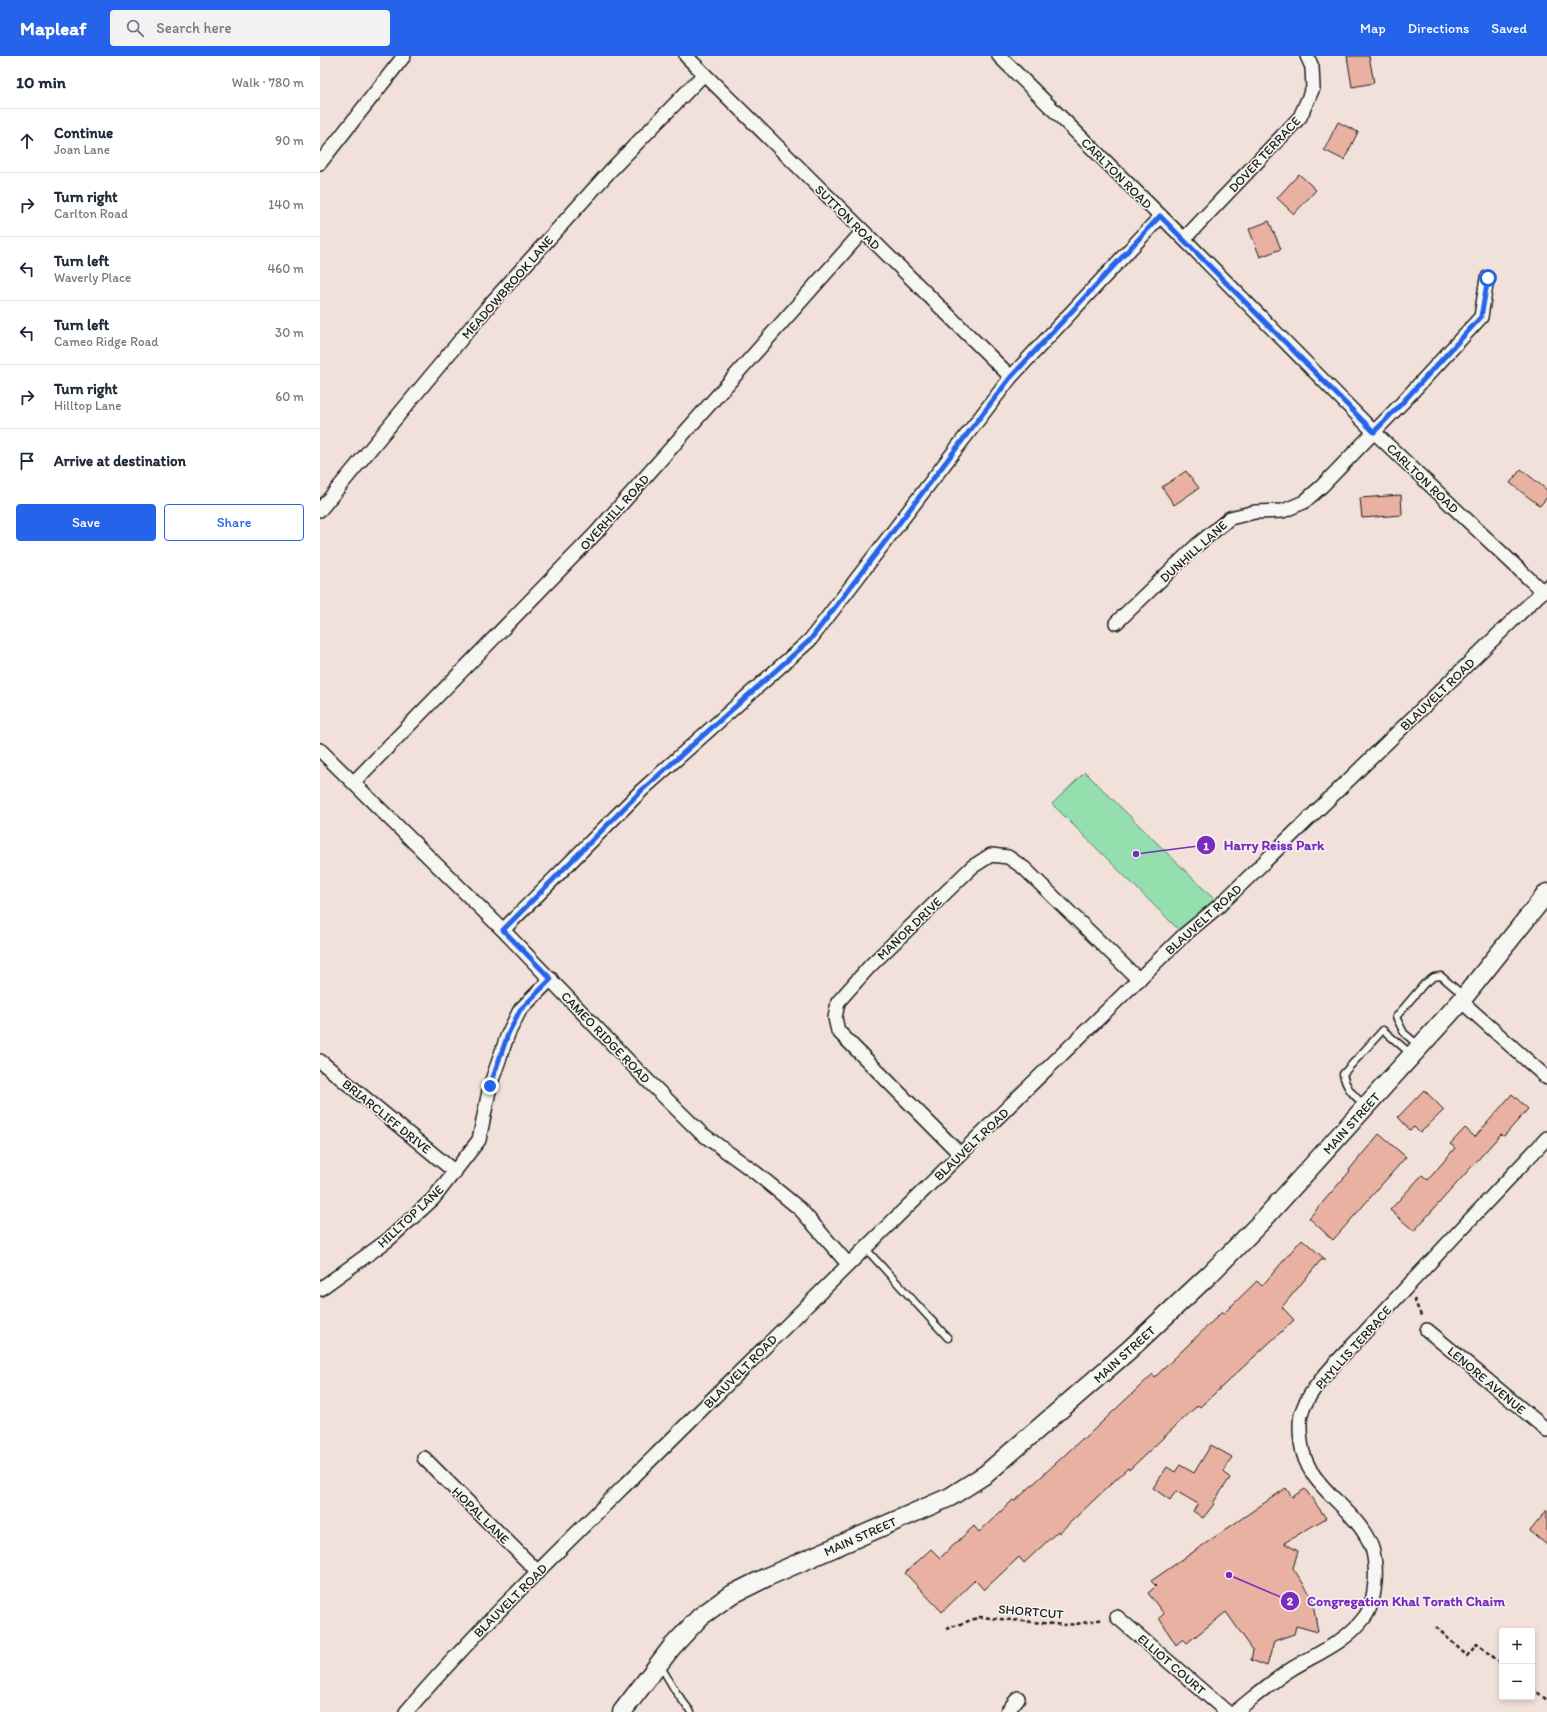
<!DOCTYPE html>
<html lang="en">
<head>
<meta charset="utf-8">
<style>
	body { margin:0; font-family:Itim,sans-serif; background:#f2f2f3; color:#1f2937 }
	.controls { position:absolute; right:12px; bottom:12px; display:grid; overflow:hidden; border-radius:4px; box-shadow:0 2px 6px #0003 }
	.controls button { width:36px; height:36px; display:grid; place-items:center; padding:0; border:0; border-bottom:1px solid #e0e1e3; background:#fff; color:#1f2937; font:20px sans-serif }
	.stop { position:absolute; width:12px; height:12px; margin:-9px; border:3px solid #2563eb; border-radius:50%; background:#fff }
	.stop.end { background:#2563eb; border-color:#fff; box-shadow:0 1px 4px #0008 }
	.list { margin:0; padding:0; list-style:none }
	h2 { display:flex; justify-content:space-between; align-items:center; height:52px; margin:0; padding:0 16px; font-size:17px }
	h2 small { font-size:13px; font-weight:400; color:#747a83 }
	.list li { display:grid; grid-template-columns:26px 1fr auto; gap:12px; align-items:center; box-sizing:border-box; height:64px; padding:0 16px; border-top:1px solid #e0e1e3 }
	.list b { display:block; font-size:15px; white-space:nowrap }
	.list p { margin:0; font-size:13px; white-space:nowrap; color:#747a83 }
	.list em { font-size:13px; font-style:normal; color:#747a83 }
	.actions { display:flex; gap:8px; padding:12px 16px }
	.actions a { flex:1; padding:9px 0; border:1px solid #2563eb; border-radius:4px; text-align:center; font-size:14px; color:#2563eb }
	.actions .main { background:#2563eb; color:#fff }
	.icon { flex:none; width:22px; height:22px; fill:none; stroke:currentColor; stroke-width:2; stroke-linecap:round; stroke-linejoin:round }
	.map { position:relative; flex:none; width:1227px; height:1656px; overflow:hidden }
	header { display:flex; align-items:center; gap:24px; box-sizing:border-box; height:56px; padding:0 20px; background:#2563eb; color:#fff }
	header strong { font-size:19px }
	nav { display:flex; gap:22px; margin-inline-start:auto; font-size:14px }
	.search { width:280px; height:36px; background:#f2f2f3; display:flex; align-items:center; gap:10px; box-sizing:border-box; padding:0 14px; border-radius:4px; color:#747a83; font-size:15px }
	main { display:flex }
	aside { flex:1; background:#fff }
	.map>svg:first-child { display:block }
	.green { fill:#95dfae; stroke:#587e65 }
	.building { fill:#e9b1a1; stroke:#1c1c1c }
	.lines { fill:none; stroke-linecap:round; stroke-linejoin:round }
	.lane-casing { stroke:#1c1c1c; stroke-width:9 }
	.street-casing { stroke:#1c1c1c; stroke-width:16 }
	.secondary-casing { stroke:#1c1c1c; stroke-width:21 }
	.path { stroke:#1c1c1c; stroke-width:2.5; stroke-dasharray:4 3; stroke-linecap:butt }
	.lane { stroke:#f6f6f2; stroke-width:6 }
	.street { stroke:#f6f6f2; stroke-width:13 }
	.secondary { stroke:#f6f6f2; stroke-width:18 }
	.route { stroke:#2563eb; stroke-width:5 }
	.labels { text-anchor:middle; stroke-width:3; stroke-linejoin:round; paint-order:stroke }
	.street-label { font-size:13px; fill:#1c1c1c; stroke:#f6f6f2 }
	.leader { fill:none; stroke:#7b2cbf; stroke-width:1.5 }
	.callout-dot { fill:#7b2cbf; stroke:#f6f6f2; stroke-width:1.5 }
	.mark-label { font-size:12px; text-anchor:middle; font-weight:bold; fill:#fff }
	.callout-label { font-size:14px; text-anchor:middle; font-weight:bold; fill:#7b2cbf; stroke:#f6f6f2; stroke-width:3; stroke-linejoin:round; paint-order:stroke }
</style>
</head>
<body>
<header>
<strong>Mapleaf</strong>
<div class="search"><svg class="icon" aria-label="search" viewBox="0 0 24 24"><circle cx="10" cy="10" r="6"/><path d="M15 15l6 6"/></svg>Search here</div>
<nav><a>Map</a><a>Directions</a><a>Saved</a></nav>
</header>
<main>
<aside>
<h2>10 min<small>Walk · 780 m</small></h2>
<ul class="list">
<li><svg class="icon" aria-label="ahead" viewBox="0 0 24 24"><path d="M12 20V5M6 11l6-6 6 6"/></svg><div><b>Continue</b><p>Joan Lane</p></div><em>90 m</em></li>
<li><svg class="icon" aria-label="right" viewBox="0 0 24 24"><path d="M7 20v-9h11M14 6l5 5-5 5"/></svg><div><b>Turn right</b><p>Carlton Road</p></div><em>140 m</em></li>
<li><svg class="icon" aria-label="left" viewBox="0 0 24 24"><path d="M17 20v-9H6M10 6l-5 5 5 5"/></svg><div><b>Turn left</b><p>Waverly Place</p></div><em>460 m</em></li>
<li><svg class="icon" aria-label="left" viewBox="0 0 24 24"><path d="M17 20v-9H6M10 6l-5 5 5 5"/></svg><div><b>Turn left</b><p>Cameo Ridge Road</p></div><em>30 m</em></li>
<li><svg class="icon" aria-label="right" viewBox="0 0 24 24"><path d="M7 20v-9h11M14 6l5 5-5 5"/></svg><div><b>Turn right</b><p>Hilltop Lane</p></div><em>60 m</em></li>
<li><svg class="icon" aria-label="arrive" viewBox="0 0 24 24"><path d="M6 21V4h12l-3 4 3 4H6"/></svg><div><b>Arrive at destination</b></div></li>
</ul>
<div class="actions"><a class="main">Save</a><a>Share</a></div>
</aside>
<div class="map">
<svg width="1227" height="1656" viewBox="0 0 1227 1656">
	<rect width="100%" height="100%" fill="#f2e1da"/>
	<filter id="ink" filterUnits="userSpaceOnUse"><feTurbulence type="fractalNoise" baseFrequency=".025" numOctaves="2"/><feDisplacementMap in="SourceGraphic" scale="8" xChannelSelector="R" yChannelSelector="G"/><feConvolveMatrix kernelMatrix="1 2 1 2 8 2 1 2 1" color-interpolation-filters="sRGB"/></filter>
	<g filter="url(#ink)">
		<path class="green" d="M765 716 900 849 864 879 732 748Z"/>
		<g class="building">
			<path d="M1027 0H1049L1054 27 1032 31Z"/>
			<path d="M1018 66 1038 76 1024 104 1004 94Z"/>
			<path d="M979 118 996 134 974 158 957 142Z"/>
			<path d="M949 165 961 193 940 201 929 173Z"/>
			<path d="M1201 413 1227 434V441L1220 450 1190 427Z"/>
			<path d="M866 415 879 432 854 449 842 431Z"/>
			<path d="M1081 439 1082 459 1042 462 1040 442Z"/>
			<path d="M1104 1034 1124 1054 1100 1077 1094 1071 1090 1074 1078 1061Z"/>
			<path d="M1192 1038 1208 1053 1184 1080 1181 1078 1094 1175 1070 1154 1102 1119 1108 1124 1135 1092 1130 1088 1145 1072 1155 1081Z"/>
			<path d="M1059 1078 1086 1101 1013 1184 989 1162 1030 1115 1029 1114Z"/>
			<path d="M982 1183 1006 1204H1001L962 1251 974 1264 880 1351 878 1349 809 1414 808 1412 739 1477 738 1475 704 1507 699 1501 664 1534 655 1524 622 1556 585 1517 611 1493 620 1502 654 1470 659 1476 693 1444 695 1445 763 1382 764 1383 833 1318 835 1321 902 1256 903 1258 937 1225 942 1230Z"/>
			<path d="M891 1389 912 1401 904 1416 910 1422 893 1447 894 1448 883 1462 873 1455 878 1448 856 1435 850 1444 833 1432 847 1411 855 1416 860 1409 874 1417Z"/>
			<path d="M966 1432 972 1441 985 1433 1006 1462 964 1487 978 1495 973 1512 992 1541 998 1576 976 1570 974 1578 954 1585 947 1610 931 1604 933 1594 906 1556 867 1587 863 1583 856 1589 839 1562 844 1558 828 1537 836 1530 831 1525Z"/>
			<path d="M1227 1454V1489L1210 1475Z"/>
		</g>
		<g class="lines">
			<defs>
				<g id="lane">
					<path d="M1098 989 1084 977 1076 961 1104 928 1114 921 1121 920 1143 939"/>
					<path d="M1044 1049C1034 1039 1026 1033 1023 1018L1063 974 1091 998"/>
					<path d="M545 1192 628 1282"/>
					<path d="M340 1609 356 1636 371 1656"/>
				</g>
				<g id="street">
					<path d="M366 0 691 321"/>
					<path d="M679 0 864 183 1054 376 1223 536"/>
					<path d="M0 107 84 0"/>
					<path d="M864 183 980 61 993 32 992 11 987 0"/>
					<path d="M0 454 171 247 290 115 384 18"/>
					<path d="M796 567 877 489 910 462 935 456 963 455 984 446 1002 430 1082 347 1161 261 1167 222"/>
					<path d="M0 694 183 874 321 1018 381 1077 436 1117 480 1153 528 1208"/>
					<path d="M34 726 275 478 543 175"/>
					<path d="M183 874 322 734 490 584 691 321 841 160"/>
					<path d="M1141 945 1227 1022"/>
					<path d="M0 1005 135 1116"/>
					<path d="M641 1099 518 975 515 962 518 946 550 910 652 811 671 799 688 801 704 812 819 924"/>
					<path d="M0 1233 68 1184 113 1143 159 1084 170 1030 188 978 200 954 231 923"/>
					<path d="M1107 1274 1227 1374"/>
					<path d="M104 1402 218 1516"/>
					<path d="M797 1561 907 1656"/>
					<path d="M86 1656C175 1553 275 1460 371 1364 535 1201 699 1040 864 879L900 849 1227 531"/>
					<path d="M687 1656 698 1642"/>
					<path d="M915 1656C934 1641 952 1625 973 1612 998 1597 1026 1586 1044 1562 1052 1552 1054 1538 1055 1526 1056 1514 1055 1496 1049 1485 1030 1447 986 1431 981 1386 980 1377 979 1367 981 1359 988 1331 1027 1296 1046 1275 1106 1210 1167 1146 1227 1082"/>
				</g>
				<path id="secondary" d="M302 1656 351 1592 380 1561 409 1540 449 1520 630 1441 666 1418 809 1294 890 1218 943 1164 1141 945 1227 837"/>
			</defs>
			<use href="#lane" class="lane-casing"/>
			<use href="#street" class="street-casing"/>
			<use href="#secondary" class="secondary-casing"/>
			<g class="path">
				<path d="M1094 1243 1102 1262"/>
				<path d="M1116 1571 1147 1600 1157 1588 1182 1608"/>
				<path d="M626 1573 660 1561 744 1569 756 1568 784 1563"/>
				<path d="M1212 1632 1227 1644"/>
			</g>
			<use href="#lane" class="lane"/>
			<use href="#street" class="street"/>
			<use href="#secondary" class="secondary"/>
		</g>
	</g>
	<g class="lines" filter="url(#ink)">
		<path class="route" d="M170 1030 188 978 200 954 231 923 183 874 322 734 490 584 690 322 840 160 1054 376 1082 347 1161 261 1168 222"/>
	</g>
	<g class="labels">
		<g class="street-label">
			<text transform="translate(944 98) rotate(-47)" y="5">DOVER TERRACE</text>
			<text transform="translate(797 117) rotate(45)" y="5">CARLTON ROAD</text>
			<text transform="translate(528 161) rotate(45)" y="5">SUTTON ROAD</text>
			<text transform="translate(187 231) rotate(-49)" y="5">MEADOWBROOK LANE</text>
			<text transform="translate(1103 422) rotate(44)" y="5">CARLTON ROAD</text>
			<text transform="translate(294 456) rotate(-48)" y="5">OVERHILL ROAD</text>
			<text transform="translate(873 495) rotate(-42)" y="5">DUNHILL LANE</text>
			<text transform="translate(1117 638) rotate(-44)" y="5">BLAUVELT ROAD</text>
			<text transform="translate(883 863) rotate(-42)" y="5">BLAUVELT ROAD</text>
			<text transform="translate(589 872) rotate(-44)" y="5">MANOR DRIVE</text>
			<text transform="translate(286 981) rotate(46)" y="5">CAMEO RIDGE ROAD</text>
			<text transform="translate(67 1060) rotate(39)" y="5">BRIARCLIFF DRIVE</text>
			<text transform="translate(1031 1067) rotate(-48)" y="5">MAIN STREET</text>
			<text transform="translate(651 1088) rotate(-44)" y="5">BLAUVELT ROAD</text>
			<text transform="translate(90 1160) rotate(-43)" y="5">HILLTOP LANE</text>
			<text transform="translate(1033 1291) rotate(-48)" y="5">PHYLLIS TERRACE</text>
			<text transform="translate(804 1298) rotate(-42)" y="5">MAIN STREET</text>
			<text transform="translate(420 1315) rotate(-45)" y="5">BLAUVELT ROAD</text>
			<text transform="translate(1167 1324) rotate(40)" y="5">LENORE AVENUE</text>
			<text transform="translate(161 1459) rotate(45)" y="5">HOPAL LANE</text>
			<text transform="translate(540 1480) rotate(-24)" y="5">MAIN STREET</text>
			<text transform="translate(190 1544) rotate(-45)" y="5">BLAUVELT ROAD</text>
			<text transform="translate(711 1555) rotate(5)" y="5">SHORTCUT</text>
			<text transform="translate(852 1608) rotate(41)" y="5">ELLIOT COURT</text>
		</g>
	</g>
	<path class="leader" d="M816 798L886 789M909 1519L970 1545"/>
	<g class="callout-dot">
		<circle cx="816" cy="798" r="4"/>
		<circle cx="909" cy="1519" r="4"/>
		<circle cx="886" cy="789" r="10"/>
		<circle cx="970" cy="1545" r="10"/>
	</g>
	<g class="mark-label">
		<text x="886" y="794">1</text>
		<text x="970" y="1549">2</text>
	</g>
	<g class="callout-label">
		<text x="954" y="794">Harry Reiss Park</text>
		<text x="1086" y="1550">Congregation Khal Torath Chaim</text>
	</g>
</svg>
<div class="controls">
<button>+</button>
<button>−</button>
</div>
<div class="stop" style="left:1168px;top:222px"></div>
<div class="stop end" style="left:170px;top:1030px"></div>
</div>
</main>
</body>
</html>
